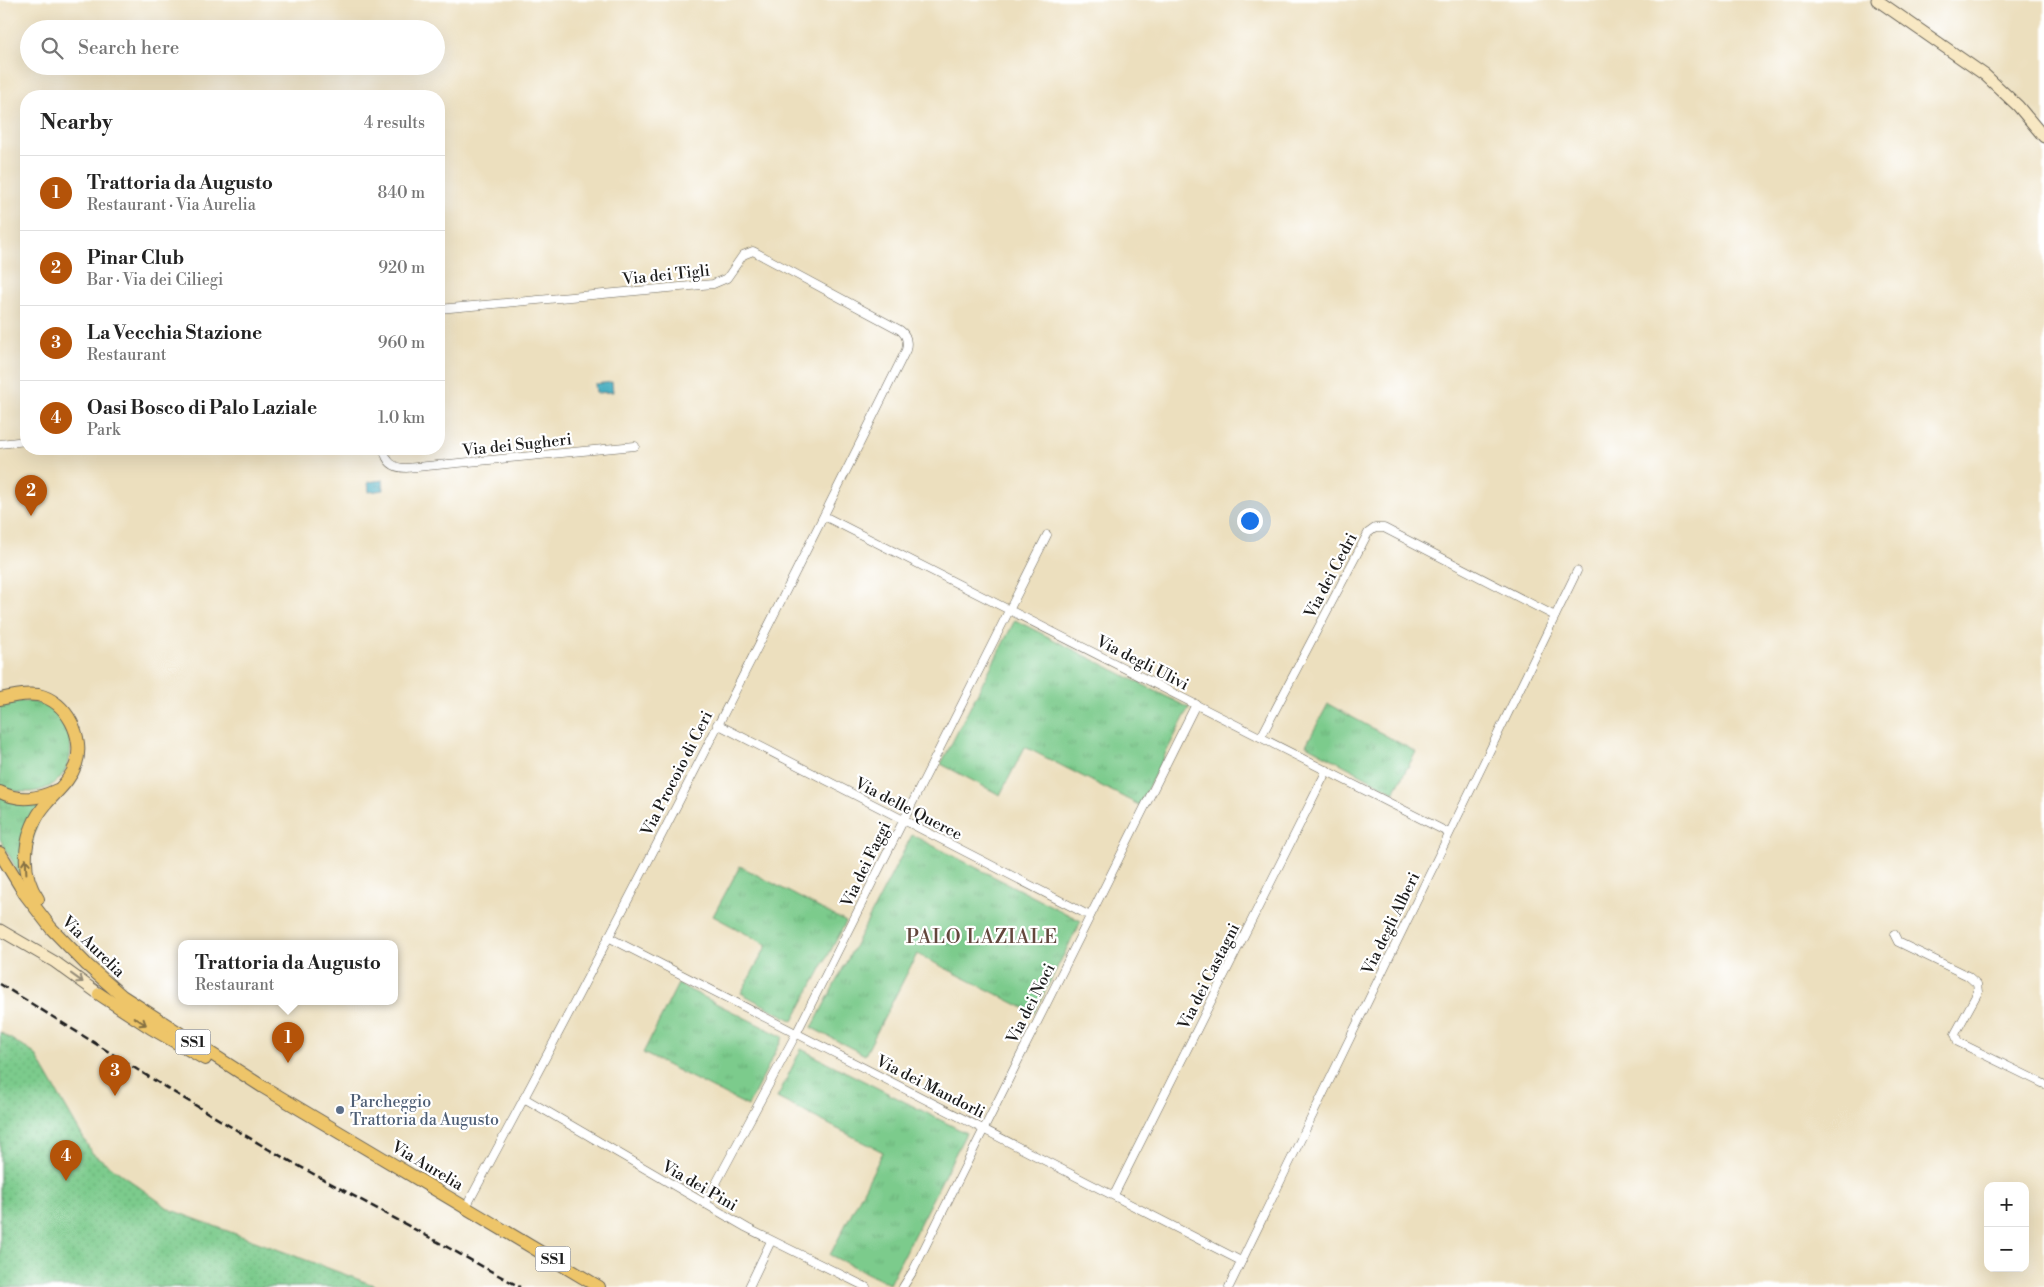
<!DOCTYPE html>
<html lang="en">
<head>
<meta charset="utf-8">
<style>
	body { margin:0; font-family:"Libre Bodoni",serif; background:#f2f2f2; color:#222 }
	.controls { position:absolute; right:15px; bottom:15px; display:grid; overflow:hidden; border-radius:10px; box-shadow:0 5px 20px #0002 }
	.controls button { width:45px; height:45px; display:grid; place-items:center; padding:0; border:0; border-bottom:1px solid #e0e0e0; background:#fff; color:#222; font:25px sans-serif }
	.you { position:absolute; left:1249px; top:520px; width:18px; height:18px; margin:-12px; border:4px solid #fff; border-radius:50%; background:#1a73e8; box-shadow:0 0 0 8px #1a73e833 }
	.badge { display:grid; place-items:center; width:32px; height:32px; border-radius:50%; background:#b45309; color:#fff; font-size:16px; font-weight:700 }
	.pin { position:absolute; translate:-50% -41px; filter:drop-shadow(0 1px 2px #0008) }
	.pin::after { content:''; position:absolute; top:26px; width:18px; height:15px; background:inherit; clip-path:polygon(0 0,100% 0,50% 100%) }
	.popup { position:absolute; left:178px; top:940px; width:220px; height:65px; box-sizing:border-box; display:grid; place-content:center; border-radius:10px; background:#fff; filter:drop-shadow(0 1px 4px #0005); font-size:16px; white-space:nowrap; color:#767676 }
	.popup b { font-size:19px; color:#222 }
	.popup::after { content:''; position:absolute; left:50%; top:100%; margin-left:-10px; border:10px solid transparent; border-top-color:#fff }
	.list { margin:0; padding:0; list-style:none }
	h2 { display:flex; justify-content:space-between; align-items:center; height:65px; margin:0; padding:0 20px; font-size:21px }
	h2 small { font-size:16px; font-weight:400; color:#767676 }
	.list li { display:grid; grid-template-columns:32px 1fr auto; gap:15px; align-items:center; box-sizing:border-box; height:75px; padding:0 20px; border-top:1px solid #e0e0e0 }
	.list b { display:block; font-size:19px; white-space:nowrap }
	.list p { margin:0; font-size:16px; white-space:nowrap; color:#767676 }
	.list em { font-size:16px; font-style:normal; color:#767676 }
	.icon { flex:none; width:28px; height:28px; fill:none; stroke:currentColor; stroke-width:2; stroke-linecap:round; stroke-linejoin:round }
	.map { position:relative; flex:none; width:2044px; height:1287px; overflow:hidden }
	.search { position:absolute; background:#fff; box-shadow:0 5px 20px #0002; left:20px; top:20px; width:425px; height:55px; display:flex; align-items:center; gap:12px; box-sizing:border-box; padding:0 18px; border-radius:28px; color:#767676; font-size:19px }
	.panel { position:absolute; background:#fff; box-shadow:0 5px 20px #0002; left:20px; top:90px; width:425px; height:365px; border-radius:20px }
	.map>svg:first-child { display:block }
	.grass { fill:url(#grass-tufts); stroke:#4c7454 }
	.park { fill:url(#park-dots); stroke:#4c7454 }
	.water { fill:url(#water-ripples); stroke:#2c626c }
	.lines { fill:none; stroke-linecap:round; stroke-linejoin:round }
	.street-casing { stroke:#656055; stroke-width:9 }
	.secondary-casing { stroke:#656055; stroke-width:13 }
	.primary-casing { stroke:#656055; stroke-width:14 }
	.street { stroke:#fff; stroke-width:8 }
	.secondary { stroke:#f8e8c3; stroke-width:11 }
	.primary { stroke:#eec569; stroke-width:12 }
	.rail { stroke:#1c1c1c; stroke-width:2.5; stroke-dasharray:8 4; stroke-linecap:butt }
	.oneway { stroke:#857042 }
	.oneway2 { stroke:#958c78 }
	.service-dot { fill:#5c6f8a; stroke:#fff; stroke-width:2 }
	.labels { text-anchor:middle; stroke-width:4.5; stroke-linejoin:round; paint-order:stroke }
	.shield { fill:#fff; stroke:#606060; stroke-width:1 }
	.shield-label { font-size:15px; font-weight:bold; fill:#1c1c1c }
	.street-label { font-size:16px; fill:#1c1c1c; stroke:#fff }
	.service-label { font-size:16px; fill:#4e5e75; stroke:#fff; text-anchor:start }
	.quarter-label { font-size:19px; letter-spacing:1px; fill:#62463c; stroke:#fff }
</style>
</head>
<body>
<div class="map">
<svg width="2044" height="1287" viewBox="0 0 2044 1287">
	<defs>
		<pattern id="grass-tufts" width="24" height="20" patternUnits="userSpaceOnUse" patternTransform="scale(1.25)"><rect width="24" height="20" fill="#7bcb8c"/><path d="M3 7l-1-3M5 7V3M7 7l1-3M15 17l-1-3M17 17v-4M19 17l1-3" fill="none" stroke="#6aae78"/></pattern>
		<pattern id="park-dots" width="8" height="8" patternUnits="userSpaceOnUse" patternTransform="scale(1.25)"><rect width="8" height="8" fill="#7bcb8c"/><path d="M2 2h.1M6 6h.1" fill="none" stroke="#6aae78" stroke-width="1.8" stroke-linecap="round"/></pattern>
		<pattern id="water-ripples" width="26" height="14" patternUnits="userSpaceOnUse" patternTransform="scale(1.25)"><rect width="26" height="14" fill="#3da9bc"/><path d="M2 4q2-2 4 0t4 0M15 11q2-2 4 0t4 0" fill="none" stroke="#328998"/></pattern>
	</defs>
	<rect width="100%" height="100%" fill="#fff"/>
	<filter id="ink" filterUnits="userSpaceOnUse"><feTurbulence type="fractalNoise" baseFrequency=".02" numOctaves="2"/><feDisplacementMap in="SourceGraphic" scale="10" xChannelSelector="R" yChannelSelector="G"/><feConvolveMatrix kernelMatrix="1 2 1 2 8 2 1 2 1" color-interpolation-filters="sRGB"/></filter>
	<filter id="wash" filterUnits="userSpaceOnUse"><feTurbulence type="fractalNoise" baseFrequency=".0096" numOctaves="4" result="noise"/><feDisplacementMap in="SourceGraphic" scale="20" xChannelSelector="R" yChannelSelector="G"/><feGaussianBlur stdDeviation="1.12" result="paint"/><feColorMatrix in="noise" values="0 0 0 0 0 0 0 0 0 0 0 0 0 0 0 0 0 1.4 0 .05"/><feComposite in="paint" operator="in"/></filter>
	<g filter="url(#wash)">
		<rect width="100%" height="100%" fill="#ecdfbe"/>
		<g class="grass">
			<path d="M1015 620 1189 708 1139 805 1025 747 1000 795 941 764Z"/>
			<path d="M20 701C86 700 86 789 30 792 19 792 9 791 0 786V705Z"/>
			<path d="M1328 704 1416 752 1394 792 1306 745Z"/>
			<path d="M0 795 43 801 22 879 0 839Z"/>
			<path d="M912 835 1081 921 1034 1013 917 954 865 1055 812 1028Z"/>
			<path d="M740 866 846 922 793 1021 741 993 767 945 713 916Z"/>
			<path d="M678 984 783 1037 748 1106 643 1053Z"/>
			<path d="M801 1049 966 1133 889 1284 830 1255 883 1152 777 1098Z"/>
		</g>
		<path class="park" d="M0 1032 35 1054 92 1153 171 1210 379 1287H0Z"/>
		<g class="water">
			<path d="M612 382 613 392 596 393 595 384Z"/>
			<path d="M383 480 384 490 369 492 368 482Z"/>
		</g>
	</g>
	<g filter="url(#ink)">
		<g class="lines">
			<defs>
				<g id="street">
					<path d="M439 309 713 284 727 278 743 255 753 251 900 330C907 335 908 342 906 350 764 638 618 924 466 1207"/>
					<path d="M0 444 26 441"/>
					<path d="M384 449C386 462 393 468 406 468L635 446"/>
					<path d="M824 516 1449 833"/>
					<path d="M717 724 1090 916"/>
					<path d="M1261 737 1368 533 1375 528H1384L1555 616"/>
					<path d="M1894 934 1898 942 1968 976 1977 984 1978 992 1955 1034 1958 1042 2044 1084"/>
					<path d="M608 937 1241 1261"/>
					<path d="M524 1098 747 1228 866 1287"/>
					<path d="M1114 1195 1327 770"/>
					<path d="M705 1204 796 1034 1047 535"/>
					<path d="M749 1287 771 1241"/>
					<path d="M903 1287 913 1271 1196 704"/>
					<path d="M1229 1287 1577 571"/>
				</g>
				<g id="secondary">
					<path d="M1877 0 1985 75 2018 106 2044 137"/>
					<path d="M0 930 55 962 99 994"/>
				</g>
				<g id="primary">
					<path d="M0 699C12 696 26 693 38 695 67 701 85 738 76 764 70 781 57 791 46 804 24 830 18 870 38 899"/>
					<path d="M0 792C20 802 38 799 57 790"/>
					<path d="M0 853 25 894 51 928 87 965 122 996 263 1087 599 1287"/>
					<path d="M99 994 151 1028 205 1059"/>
				</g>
			</defs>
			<use href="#street" class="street-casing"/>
			<use href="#secondary" class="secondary-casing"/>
			<use href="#primary" class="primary-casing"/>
			<use href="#street" class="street"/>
			<use href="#secondary" class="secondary"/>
			<use href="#primary" class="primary"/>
			<path class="rail" d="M0 984 170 1090 268 1149 520 1287"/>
		</g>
		<defs><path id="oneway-shaft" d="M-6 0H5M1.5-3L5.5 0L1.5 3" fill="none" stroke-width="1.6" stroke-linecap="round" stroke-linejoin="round" transform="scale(1.25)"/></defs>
		<g class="oneway">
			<use href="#oneway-shaft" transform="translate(26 866) rotate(-93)"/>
			<use href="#oneway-shaft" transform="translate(140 1021) rotate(32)"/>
		</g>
		<use class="oneway2" href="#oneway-shaft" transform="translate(77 978) rotate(36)"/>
	</g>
	<circle class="service-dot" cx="340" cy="1110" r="5"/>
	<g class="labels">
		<g class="shield">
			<rect x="175.5" y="1029.5" width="35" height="25" rx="4"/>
			<rect x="535.5" y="1246.5" width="35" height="25" rx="4"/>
		</g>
		<g class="shield-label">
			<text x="193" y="1047">SS1</text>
			<text x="553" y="1264">SS1</text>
		</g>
		<g class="street-label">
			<text transform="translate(666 274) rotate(-6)" y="6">Via dei Tigli</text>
			<text transform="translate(517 444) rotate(-6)" y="6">Via dei Sugheri</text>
			<text transform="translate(1330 575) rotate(-62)" y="6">Via dei Cedri</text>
			<text transform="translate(1143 662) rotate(27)" y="6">Via degli Ulivi</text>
			<text transform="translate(676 773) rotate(-63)" y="6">Via Procoio di Ceri</text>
			<text transform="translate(909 808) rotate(27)" y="6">Via delle Querce</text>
			<text transform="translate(865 864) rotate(-64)" y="6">Via dei Faggi</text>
			<text transform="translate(1390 923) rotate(-64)" y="6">Via degli Alberi</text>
			<text transform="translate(94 946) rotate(44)" y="6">Via Aurelia</text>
			<text transform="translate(1208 976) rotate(-63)" y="6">Via dei Castagni</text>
			<text transform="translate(1030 1003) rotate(-63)" y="6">Via dei Noci</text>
			<text transform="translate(931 1086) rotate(27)" y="6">Via dei Mandorli</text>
			<text transform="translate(428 1165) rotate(31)" y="6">Via Aurelia</text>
			<text transform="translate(700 1185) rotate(30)" y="6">Via dei Pini</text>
		</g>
		<g class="service-label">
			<text x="350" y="1107">Parcheggio<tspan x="350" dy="18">Trattoria da Augusto</tspan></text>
		</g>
		<g class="quarter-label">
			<text x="982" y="943">PALO LAZIALE</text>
		</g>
	</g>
</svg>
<div class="controls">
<button>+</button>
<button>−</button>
</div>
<div class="you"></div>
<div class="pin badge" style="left:288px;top:1063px">1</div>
<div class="popup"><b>Trattoria da Augusto</b>Restaurant</div>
<div class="pin badge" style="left:31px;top:516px">2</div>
<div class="pin badge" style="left:115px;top:1096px">3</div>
<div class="pin badge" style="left:66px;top:1181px">4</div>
<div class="search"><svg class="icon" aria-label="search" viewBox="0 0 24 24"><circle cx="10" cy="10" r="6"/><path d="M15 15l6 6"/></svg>Search here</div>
<section class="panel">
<h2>Nearby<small>4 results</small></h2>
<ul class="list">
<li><span class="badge">1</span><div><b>Trattoria da Augusto</b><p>Restaurant · Via Aurelia</p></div><em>840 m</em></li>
<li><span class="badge">2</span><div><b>Pinar Club</b><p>Bar · Via dei Ciliegi</p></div><em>920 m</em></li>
<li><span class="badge">3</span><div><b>La Vecchia Stazione</b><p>Restaurant</p></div><em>960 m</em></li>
<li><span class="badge">4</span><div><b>Oasi Bosco di Palo Laziale</b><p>Park</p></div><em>1.0 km</em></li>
</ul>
</section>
</div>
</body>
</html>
